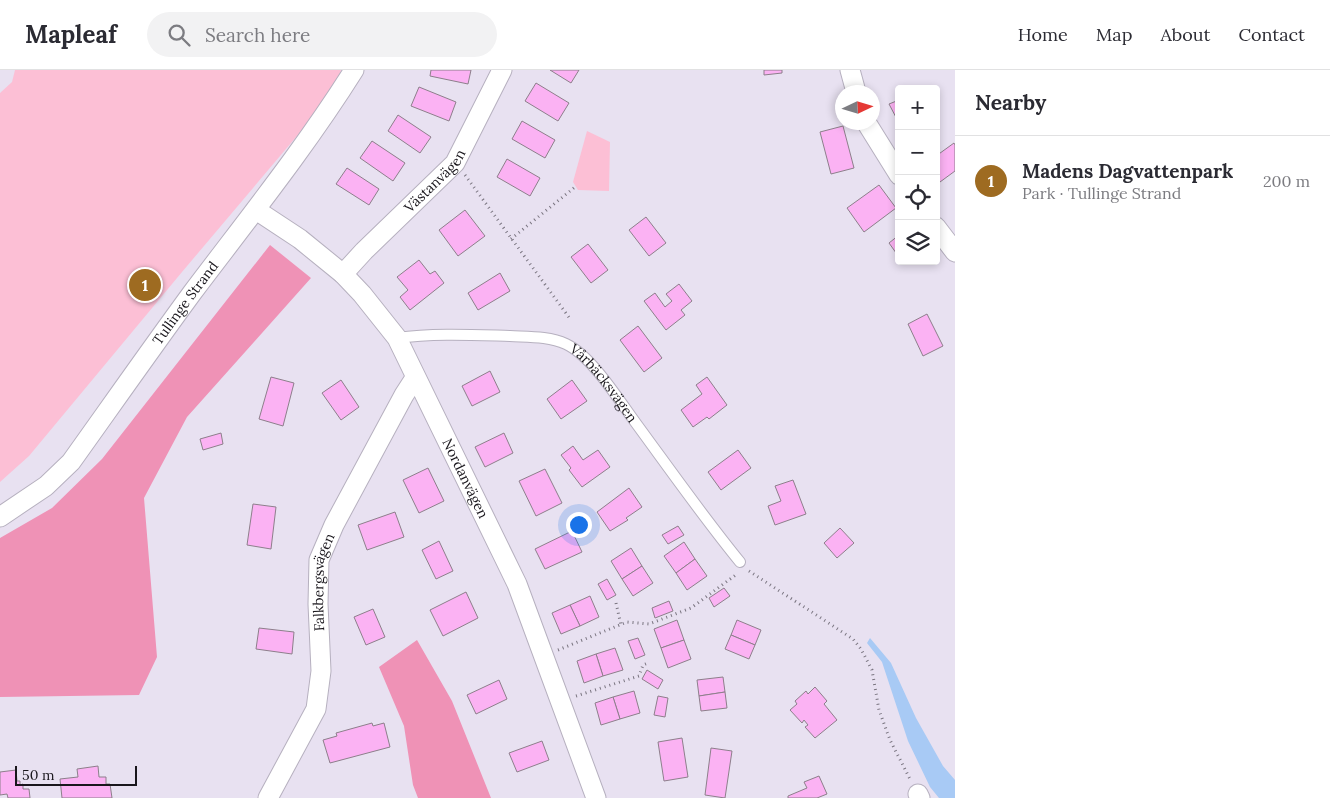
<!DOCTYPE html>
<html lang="en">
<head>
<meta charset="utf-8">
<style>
	body { margin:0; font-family:Lora,serif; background:#f2f2f3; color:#2b2b33 }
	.controls { position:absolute; right:15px; top:15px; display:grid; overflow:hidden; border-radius:5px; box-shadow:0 2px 8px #0003 }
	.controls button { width:45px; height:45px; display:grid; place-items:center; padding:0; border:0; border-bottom:1px solid #e1e1e2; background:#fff; color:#2b2b33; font:25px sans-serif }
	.compass { position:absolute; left:835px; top:15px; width:45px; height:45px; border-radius:50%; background:#fff; box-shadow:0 2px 8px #0003; rotate:86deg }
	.scale { position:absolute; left:15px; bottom:12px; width:122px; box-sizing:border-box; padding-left:5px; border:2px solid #19161c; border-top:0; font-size:14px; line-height:18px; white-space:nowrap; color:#19161c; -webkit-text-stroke:4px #e8e1f1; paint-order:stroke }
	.you { position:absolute; left:578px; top:454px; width:18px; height:18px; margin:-12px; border:4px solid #fff; border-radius:50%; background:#1a73e8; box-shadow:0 0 0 8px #1a73e833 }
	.badge { display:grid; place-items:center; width:32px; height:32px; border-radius:50%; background:#9e6b21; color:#fff; font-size:16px; font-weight:700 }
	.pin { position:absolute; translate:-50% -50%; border:2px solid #fff; box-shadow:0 1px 5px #0006 }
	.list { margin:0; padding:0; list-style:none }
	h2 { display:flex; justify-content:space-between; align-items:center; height:65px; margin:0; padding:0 20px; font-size:21px }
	h2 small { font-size:16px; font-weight:400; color:#7c7c81 }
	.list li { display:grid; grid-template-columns:32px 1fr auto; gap:15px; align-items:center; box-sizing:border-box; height:90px; padding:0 20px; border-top:1px solid #e1e1e2 }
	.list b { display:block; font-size:19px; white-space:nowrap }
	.list p { margin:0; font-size:16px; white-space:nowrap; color:#7c7c81 }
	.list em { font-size:16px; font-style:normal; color:#7c7c81 }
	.icon { flex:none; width:28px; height:28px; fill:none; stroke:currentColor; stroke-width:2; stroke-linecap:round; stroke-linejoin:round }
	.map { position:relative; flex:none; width:955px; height:728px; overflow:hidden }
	header { display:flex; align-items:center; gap:30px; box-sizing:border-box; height:70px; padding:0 25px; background:#fff; border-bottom:1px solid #e1e1e2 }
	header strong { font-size:24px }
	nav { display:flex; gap:28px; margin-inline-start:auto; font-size:18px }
	.search { width:350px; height:45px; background:#f2f2f3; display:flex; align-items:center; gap:12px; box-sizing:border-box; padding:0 18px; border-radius:28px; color:#7c7c81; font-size:19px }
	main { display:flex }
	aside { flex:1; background:#fff }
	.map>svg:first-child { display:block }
	.green { fill:#fcbfd5 }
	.forest { fill:#ef92b6 }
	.water { fill:#a8caf5 }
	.building { fill:#fbb2f3; stroke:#8d7f8b }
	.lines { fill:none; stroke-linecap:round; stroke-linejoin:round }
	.lane-casing { stroke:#b6b0bf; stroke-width:12 }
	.street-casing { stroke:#b6b0bf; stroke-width:21 }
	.path { stroke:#7a7580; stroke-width:3; stroke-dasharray:1 4; stroke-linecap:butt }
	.lane { stroke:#fff; stroke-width:10 }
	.street { stroke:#fff; stroke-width:19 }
	.labels { text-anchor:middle; stroke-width:4.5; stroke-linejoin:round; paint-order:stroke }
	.street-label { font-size:14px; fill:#19161c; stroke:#e8e1f1 }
</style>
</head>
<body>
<header>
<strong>Mapleaf</strong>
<div class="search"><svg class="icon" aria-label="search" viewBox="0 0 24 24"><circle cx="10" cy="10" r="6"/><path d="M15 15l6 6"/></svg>Search here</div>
<nav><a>Home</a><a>Map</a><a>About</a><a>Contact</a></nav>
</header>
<main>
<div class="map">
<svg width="955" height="728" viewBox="0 0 955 728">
	<rect width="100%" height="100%" fill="#e8e1f1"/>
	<g class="green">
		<path d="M15 0H341L335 21 182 202 29 386 0 412V23L12 12Z"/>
		<path d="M587 61 610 72 609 121 578 120 573 112Z"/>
	</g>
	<g class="forest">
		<path d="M270 175 311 208 187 347 144 428 157 587 139 625 0 627V468L52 438 102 389Z"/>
		<path d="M417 570 452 631 491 728H418L413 715 404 656 379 597Z"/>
	</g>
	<path class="water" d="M870 568 891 593 916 648 943 696 955 710V728H939L930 717 908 671 882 592 867 573Z"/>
	<g class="building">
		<path d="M431 0H471L468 14 430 6Z"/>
		<path d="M550 0H579L571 13Z"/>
		<path d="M764 0H782V3L764 5Z"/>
		<path d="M536 13 569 33 558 51 525 31Z"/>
		<path d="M419 17 456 32 449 51 411 36Z"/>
		<path d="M899 30V53L889 34Z"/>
		<path d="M398 45 431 67 420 83 388 61Z"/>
		<path d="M522 51 555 70 545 88 512 69Z"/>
		<path d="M843 56 854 98 831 104 820 62Z"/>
		<path d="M372 71 405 93 393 111 360 88Z"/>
		<path d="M954 73 955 75V101L940 112 936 107V86Z"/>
		<path d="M507 89 540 108 530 126 497 107Z"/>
		<path d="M347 98 379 119 369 135 336 114Z"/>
		<path d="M879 115 896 138 864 162 847 138Z"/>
		<path d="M465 140 485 166 458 186 439 160Z"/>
		<path d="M646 147 666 173 649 186 629 160Z"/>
		<path d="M899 165V187L889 173Z"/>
		<path d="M588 174 608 200 591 213 571 187Z"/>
		<path d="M419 190 430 204 435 201 444 213 410 240 400 227 408 220 397 207Z"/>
		<path d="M500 203 510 221 478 240 468 223Z"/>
		<path d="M679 214 692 231 681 240 685 245 666 260 644 231 655 223 665 237 672 231 666 224Z"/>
		<path d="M927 244 943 276 923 286 908 254Z"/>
		<path d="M638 256 662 288 644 302 620 270Z"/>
		<path d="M490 301 500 322 472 336 462 316Z"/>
		<path d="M271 307 294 313 283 356 259 349Z"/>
		<path d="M707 307 727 335 709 349 707 347 693 357 681 340 702 324 696 315Z"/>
		<path d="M341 310 359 337 341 350 322 323Z"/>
		<path d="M572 310 587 331 561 349 547 329Z"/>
		<path d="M221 363 223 374 203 380 200 369Z"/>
		<path d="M504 363 513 383 485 397 475 377Z"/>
		<path d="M573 376 583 390 598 380 610 397 582 417 569 400 571 398 561 385Z"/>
		<path d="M738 380 751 398 721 420 708 402Z"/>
		<path d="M428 398 444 431 419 443 403 410Z"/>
		<path d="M545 399 562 433 536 446 519 411Z"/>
		<path d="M793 410 806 444 775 455 768 436 781 431 775 416Z"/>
		<path d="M629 418 642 437 626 448 628 450 610 461 597 442Z"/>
		<path d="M253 434 276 437 271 479 247 475Z"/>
		<path d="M395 442 404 467 367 480 358 455Z"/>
		<path d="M678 456 684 465 668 474 662 465Z"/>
		<path d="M840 458 854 473 837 488 824 473Z"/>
		<path d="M572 461 582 482 545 499 535 479Z"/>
		<path d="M439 471 453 501 436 509 422 480Z"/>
		<path d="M684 472 695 489 676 503 664 486Z"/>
		<path d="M631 478 642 496 622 509 611 491Z"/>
		<path d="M695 489 707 506 687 520 676 503Z"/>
		<path d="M642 496 653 513 633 526 622 509Z"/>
		<path d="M607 509 616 525 607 530 598 514Z"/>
		<path d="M724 518 730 526 714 537 709 528Z"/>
		<path d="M466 522 478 548 443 566 430 540Z"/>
		<path d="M590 526 599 547 580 556 570 535Z"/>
		<path d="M669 531 673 541 655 548 652 538Z"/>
		<path d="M570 535 580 556 561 564 552 543Z"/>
		<path d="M373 539 385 567 366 575 354 547Z"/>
		<path d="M677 550 684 570 661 578 654 559Z"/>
		<path d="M737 550 761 560 755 575 731 565Z"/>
		<path d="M259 558 294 562 292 584 256 579Z"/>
		<path d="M731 565 755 575 749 589 725 579Z"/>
		<path d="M638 568 645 585 635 589 628 571Z"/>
		<path d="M684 570 691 589 668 598 661 578Z"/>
		<path d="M615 578 623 600 603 606 596 584Z"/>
		<path d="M596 584 603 606 584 613 577 591Z"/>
		<path d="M647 600 663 610 658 619 642 609Z"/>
		<path d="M723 607 725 622 699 626 697 610Z"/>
		<path d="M499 610 507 629 476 644 467 625Z"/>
		<path d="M815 617 827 631 824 634 837 650 815 668 805 657 808 655 804 650 802 653 790 640 797 634 795 631 806 621 808 624Z"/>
		<path d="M634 621 640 643 620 649 613 627Z"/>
		<path d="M725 622 727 638 701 641 699 626Z"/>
		<path d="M658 626 668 628 665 647 654 645Z"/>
		<path d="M613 627 620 649 601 655 595 633Z"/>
		<path d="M372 653 373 656 384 653 390 677 330 693 323 670 337 666 336 663Z"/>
		<path d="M682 668 688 707 664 711 658 672Z"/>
		<path d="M542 671 549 690 517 702 509 683Z"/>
		<path d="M711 678 732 681 725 728 705 725Z"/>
		<path d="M98 696 99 707H106V714H110L112 728H62L60 709 78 707 77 699Z"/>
		<path d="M16 700 17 711H20V715L23 714V719H29L30 728H8L7 724 0 725V702Z"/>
		<path d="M819 706 827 724 817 728H788V726L807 718 804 712Z"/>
	</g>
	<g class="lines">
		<defs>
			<g id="lane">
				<path id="s1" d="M397 268C434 263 473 265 510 266 528 267 549 266 566 274 592 286 620 332 638 356 671 401 704 448 740 492"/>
			</g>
			<g id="street">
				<path d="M850 0 856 22"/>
				<path d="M866 52 899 105"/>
				<path id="s2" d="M256 140 300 169 343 204 362 224 397 268 517 514 596 728"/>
				<path d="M936 157 955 182"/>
				<path id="s3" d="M343 204 364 181 455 93 502 0"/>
				<path id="s4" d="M0 447 46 416 71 392C111 336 151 279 192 223 247 150 305 78 354 0"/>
				<path d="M918 724 920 728"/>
				<path id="s5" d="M268 728 316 639 321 601 318 534 319 490 334 455 404 325 415 308"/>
			</g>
		</defs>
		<use href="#lane" class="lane-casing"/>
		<use href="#street" class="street-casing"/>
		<g class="path">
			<path d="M465 105 571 250"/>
			<path d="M511 169 575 117"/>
			<path d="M749 501 853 569 861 579 872 600 879 640 890 670 911 711"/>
			<path d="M616 533 621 555"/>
			<path d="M558 580 627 552 649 554 691 538 737 504"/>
			<path d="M576 626 639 606 643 595 648 593"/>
		</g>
		<use href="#lane" class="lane"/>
		<use href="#street" class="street"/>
	</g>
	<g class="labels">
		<g class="street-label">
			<text dy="5" stroke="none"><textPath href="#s3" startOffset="131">Västanvägen</textPath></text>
			<text dy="5" stroke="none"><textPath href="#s4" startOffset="286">Tullinge Strand</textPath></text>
			<text dy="5" stroke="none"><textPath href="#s1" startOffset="225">Vårbäcksvägen</textPath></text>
			<text dy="5" stroke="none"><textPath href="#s2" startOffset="348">Nordanvägen</textPath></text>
			<text dy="5" stroke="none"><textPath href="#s5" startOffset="229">Falkbergsvägen</textPath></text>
		</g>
	</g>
</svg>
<div class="controls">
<button>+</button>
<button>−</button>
<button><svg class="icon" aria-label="locate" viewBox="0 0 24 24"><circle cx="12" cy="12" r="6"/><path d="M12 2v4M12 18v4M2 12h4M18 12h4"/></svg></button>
<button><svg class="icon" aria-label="layers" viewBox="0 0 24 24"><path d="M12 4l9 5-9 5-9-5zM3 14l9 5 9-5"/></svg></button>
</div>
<svg class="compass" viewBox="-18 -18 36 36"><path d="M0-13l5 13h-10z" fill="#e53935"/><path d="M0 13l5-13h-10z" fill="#7c7c81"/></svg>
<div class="scale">50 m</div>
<div class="you"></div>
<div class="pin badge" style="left:145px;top:215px">1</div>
</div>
<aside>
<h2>Nearby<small></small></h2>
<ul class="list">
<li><span class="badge">1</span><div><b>Madens Dagvattenpark</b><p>Park · Tullinge Strand</p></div><em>200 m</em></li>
</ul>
</aside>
</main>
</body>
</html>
